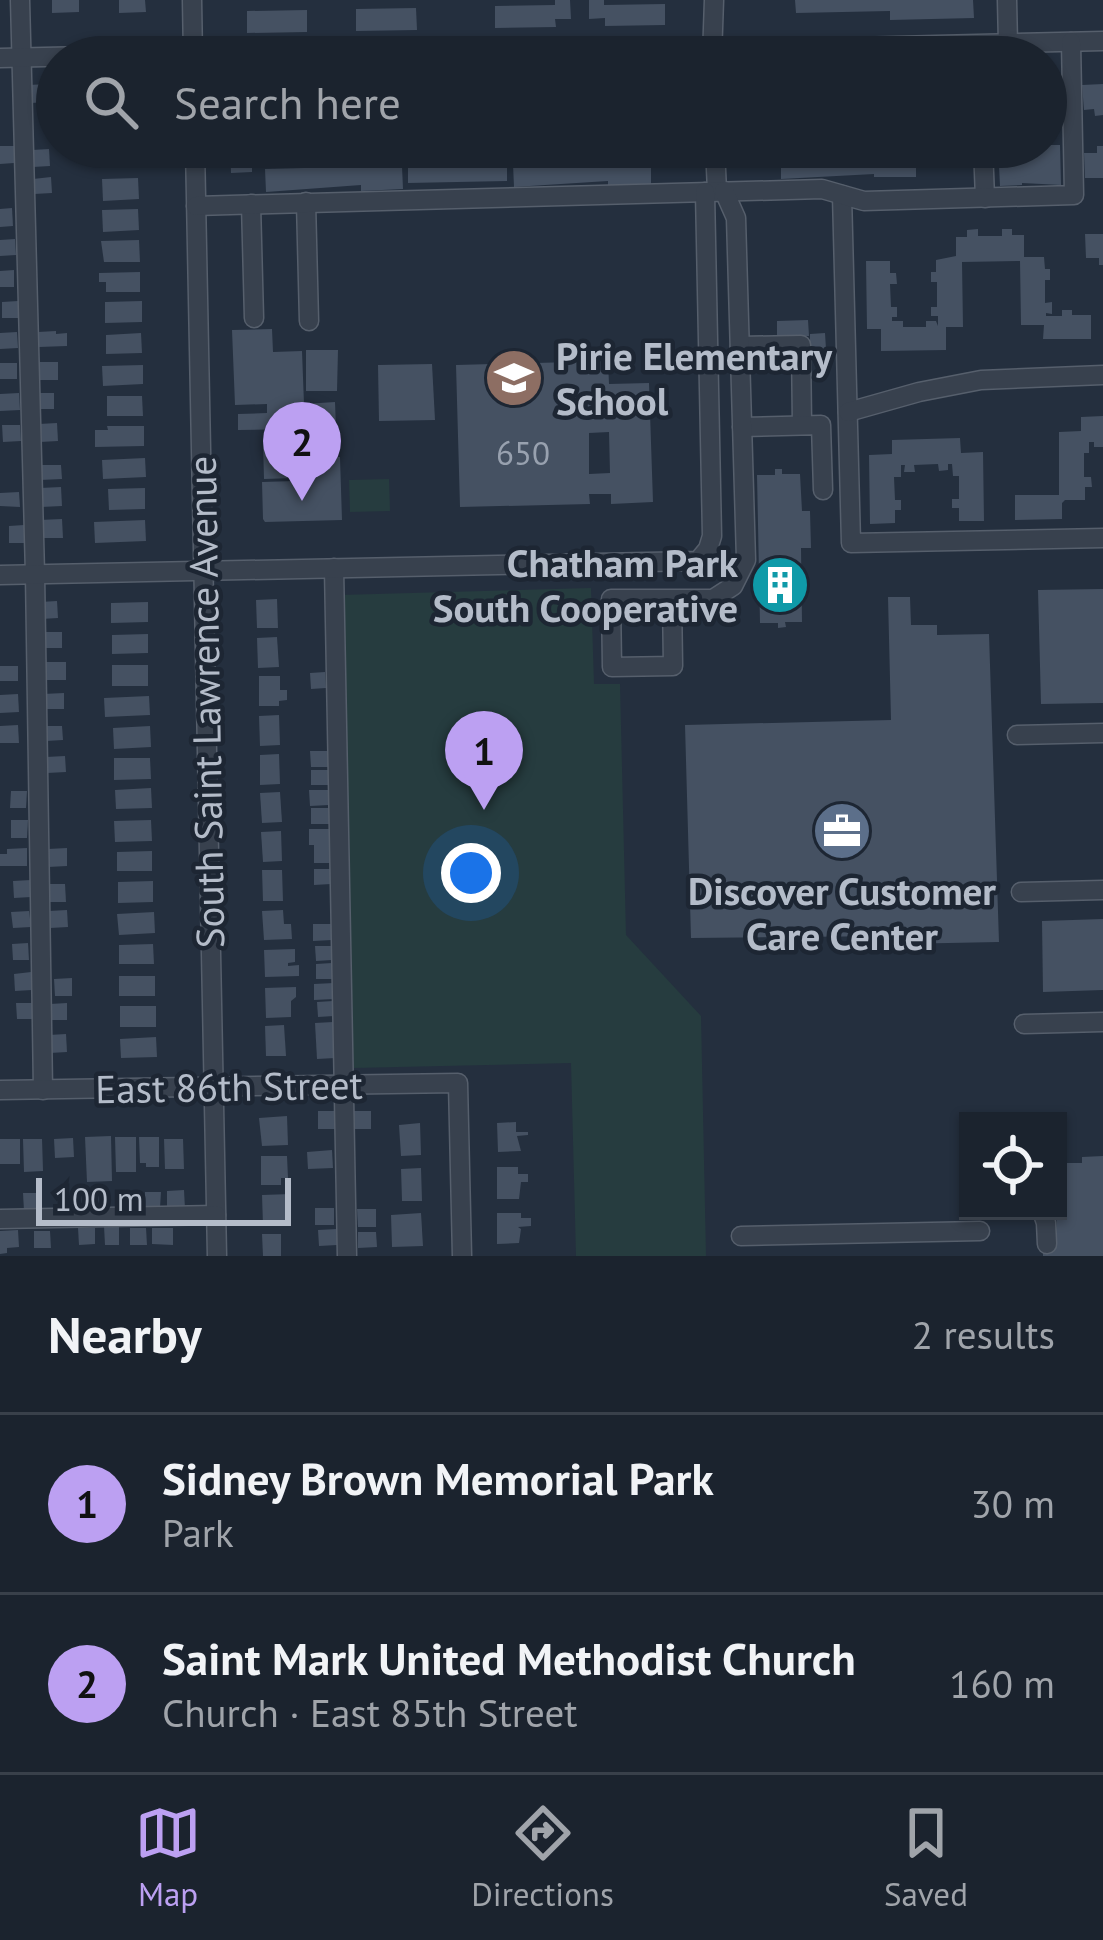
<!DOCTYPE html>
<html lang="en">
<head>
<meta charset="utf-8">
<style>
	body { margin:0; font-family:"PT Sans",sans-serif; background:#282f3a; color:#f1f3f6 }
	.controls { position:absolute; right:36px; bottom:36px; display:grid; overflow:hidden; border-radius:0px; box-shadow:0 3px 9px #0004 }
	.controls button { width:108px; height:108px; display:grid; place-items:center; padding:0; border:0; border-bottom:3px solid #39404a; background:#1b232e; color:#f1f3f6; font:60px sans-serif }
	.scale { position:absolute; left:36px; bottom:30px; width:255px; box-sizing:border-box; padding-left:12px; border:6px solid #b4bcc9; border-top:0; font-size:33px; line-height:42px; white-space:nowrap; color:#b4bcc9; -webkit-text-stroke:9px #1d2633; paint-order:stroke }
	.you { position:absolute; left:471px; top:873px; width:42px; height:42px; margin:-30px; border:9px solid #fff; border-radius:50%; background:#1a73e8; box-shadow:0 0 0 18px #1a73e833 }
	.badge { display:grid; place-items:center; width:78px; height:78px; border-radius:50%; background:#bca0f2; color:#111; font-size:39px; font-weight:700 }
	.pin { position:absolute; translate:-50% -99px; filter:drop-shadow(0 3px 6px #0008) }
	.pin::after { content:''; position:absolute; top:63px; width:42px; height:36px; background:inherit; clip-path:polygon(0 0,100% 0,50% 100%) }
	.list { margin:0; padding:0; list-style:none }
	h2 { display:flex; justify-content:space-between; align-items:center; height:156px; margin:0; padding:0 48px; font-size:51px }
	h2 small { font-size:39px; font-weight:400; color:#a0a4aa }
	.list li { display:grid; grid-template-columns:78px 1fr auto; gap:36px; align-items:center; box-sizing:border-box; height:180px; padding:0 48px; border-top:3px solid #39404a }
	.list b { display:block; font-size:45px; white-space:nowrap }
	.list p { margin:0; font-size:39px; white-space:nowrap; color:#a0a4aa }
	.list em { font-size:39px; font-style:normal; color:#a0a4aa }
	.icon { flex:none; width:66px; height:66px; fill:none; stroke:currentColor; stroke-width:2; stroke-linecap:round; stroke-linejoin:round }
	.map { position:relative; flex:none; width:1103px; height:1256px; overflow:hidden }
	.search { position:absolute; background:#1b232e; box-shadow:0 3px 9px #0004; left:36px; right:36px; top:36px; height:132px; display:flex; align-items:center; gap:30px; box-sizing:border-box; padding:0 42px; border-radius:66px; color:#a0a4aa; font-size:45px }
	.sheet { height:516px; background:#1b232e }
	nav { display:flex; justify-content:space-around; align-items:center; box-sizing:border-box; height:168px; border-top:3px solid #39404a; background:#1b232e; font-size:33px; color:#a0a4aa }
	nav a { display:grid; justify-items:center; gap:6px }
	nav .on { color:#bca0f2 }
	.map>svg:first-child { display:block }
	.green { fill:#263c3f }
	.building { fill:#455162; fill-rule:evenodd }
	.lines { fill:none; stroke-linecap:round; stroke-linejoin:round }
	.minor-casing { stroke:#565f6c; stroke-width:21 }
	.minor { stroke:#38414e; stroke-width:18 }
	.labels { text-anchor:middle; stroke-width:9; stroke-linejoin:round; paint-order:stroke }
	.number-label { font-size:33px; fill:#98a1af }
	.poi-label { font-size:39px; font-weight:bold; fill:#b4bcc9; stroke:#1d2633; text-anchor:start }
	.street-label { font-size:39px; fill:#b4bcc9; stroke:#1d2633 }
</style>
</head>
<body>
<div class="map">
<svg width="1103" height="1256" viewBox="0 0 1103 1256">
	<rect width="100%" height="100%" fill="#242f3e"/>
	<g class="green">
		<path d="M389 479 390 511 350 512 349 480Z"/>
		<path d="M591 588 594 684H620L626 935 701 1016 706 1256H576L571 1063 353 1068 340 595Z"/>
	</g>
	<g class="building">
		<path d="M52 0H79V12L52 13Z"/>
		<path d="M119 0H145L146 12 119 13Z"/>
		<path d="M555 0H570L571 19H555L556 27 495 28V6L555 5Z"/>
		<path d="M589 0H604V5L665 4V25L605 26V18L589 19Z"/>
		<path d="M795 0H973L974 18 890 20V11L796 13Z"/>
		<path d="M416 8 417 30 356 31V9Z"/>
		<path d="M307 10V32L247 33V11Z"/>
		<path d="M47 84 48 102 31 103 29 85Z"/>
		<path d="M1103 84V115L1095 116 1094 109 1084 110 1082 85Z"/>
		<path d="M1046 145H1060L1061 185 1022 183V185L1000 186 999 166H1011L1008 147Z"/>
		<path d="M0 146H14V163L0 164Z"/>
		<path d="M1097 146H1103V178H1085L1084 153H1097Z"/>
		<path d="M137 147 138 166 102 168V148Z"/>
		<path d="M230 147H252V172L231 173Z"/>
		<path d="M662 147H686V164L662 165Z"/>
		<path d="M744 147H767V162L744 163Z"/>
		<rect x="928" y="147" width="24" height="10"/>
		<path d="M49 149 50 166 33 167 32 150Z"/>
		<path d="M819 152 916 155V177H874V174L781 179V156H820Z"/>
		<path d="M610 157 611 162 651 161V184L608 185V181L514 187 513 164 553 163V159Z"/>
		<path d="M362 162 361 167 402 166 403 189 361 191V185L266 192 265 169 304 168V164Z"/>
		<path d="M507 164V181L408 183V166Z"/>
		<path d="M51 177 52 193 34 194 33 179Z"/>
		<path d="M138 178 139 199 103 201 102 179Z"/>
		<path d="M12 208 13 226 0 227V209Z"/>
		<path d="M138 209 139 230 103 232 102 210Z"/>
		<path d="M978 229V236H1002V229H1012V235H1024V257H1044L1045 269H1050V280H1045V303L1052 302V314L1046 313V316H1062V310H1072V315H1091V339H1043L1044 325H1021L1020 261 962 262 963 327H946V350L881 351V329H867L866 261H890V273H896L897 284H890L891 307H897V317H892V321H903V327H926V321H936L938 326V316H931V307H937V282H931V272H936V260L956 256V237H967V230Z"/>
		<path d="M1085 234H1103V265H1099V258H1086Z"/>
		<path d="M15 239 16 255 0 256V240Z"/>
		<path d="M139 240 140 262H104L101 241Z"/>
		<path d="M14 270V287H0V271Z"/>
		<path d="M140 272V292H106V282H99V273Z"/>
		<path d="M18 301V318H2V302Z"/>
		<path d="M142 301V322L105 323V302Z"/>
		<path d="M808 320 809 336 777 337V321Z"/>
		<path d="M272 329 273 352 302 351 304 404 335 402 336 428 318 429 319 457H340L342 520 265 522 263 519 262 482 294 481V478L264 479 263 443H293L292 429 238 430V414L267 413V404L235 405 232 330Z"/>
		<path d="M56 331V334L67 333V346L39 347 38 332Z"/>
		<path d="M17 332 18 348 0 349V333Z"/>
		<path d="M141 333 142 353 106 354V335Z"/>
		<path d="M825 333 826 349 810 350V334Z"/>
		<path d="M306 350H338L337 391H306Z"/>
		<path d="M608 361 609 384 649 383 653 502 611 504V494H589L590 504 460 507 456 365ZM609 432 610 473 589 474V433Z"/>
		<rect x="39" y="362" width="19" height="18"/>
		<rect x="0" y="363" width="17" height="16"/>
		<path d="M432 364 435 420 379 421 378 365Z"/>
		<path d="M143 365V384L103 386 102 366Z"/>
		<path d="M19 393 20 410 0 411V394Z"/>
		<rect x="38" y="393" width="16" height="16"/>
		<path d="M107 396H142L143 416H107Z"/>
		<path d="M1103 416V447H1094V442H1089V453H1084V477H1091L1092 487H1085V500H1065L1062 503V519L1015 520V495H1059V432L1081 431V417Z"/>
		<path d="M57 423 58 441 40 442 39 424Z"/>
		<path d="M2 425H20L21 441 3 442Z"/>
		<path d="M107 426H144V446L95 447V430H108Z"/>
		<path d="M960 438 961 453 983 452 984 521H959V508H952V499H959V476H953L952 464H948V470L939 471 938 464 914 465 915 472H904L905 465H901V477H894L895 500H901V510H895V523L870 524 869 455 892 454V440Z"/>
		<path d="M145 458 146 477 103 479 102 460Z"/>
		<path d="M40 465H61L62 479 40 480Z"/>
		<path d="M775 469H782V474H800L802 511H810L811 548H801L802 622H785L786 627 778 628V623H760L757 475H775Z"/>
		<path d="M61 487 62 506 41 507 40 488Z"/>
		<path d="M145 488V509L109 510 108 489Z"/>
		<path d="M19 492 20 507 0 506V493Z"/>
		<path d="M62 519 63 538H40L39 520Z"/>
		<path d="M145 520 146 541 95 543 94 522Z"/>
		<path d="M24 525V543H9V526Z"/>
		<path d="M1103 589V703L1041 704 1038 590Z"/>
		<path d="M888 597H910L911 625H937V635L989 634 999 942 898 944V936L691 938 685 725 891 720Z"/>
		<path d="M277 599 278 628H257L256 600Z"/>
		<path d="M57 601 58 618 41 619 40 602Z"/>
		<path d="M148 602V622L111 623V603Z"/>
		<path d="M43 632H62V648H44Z"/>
		<path d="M148 634V653L112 654V635Z"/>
		<path d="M277 637 279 667 258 668 257 638Z"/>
		<rect x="44" y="662" width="22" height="18"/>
		<rect x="112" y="665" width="36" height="21"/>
		<rect x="0" y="666" width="18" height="15"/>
		<path d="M325 672 326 688 311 689 310 673Z"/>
		<path d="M259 676H280V690H287V700L279 701V706H259Z"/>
		<path d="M64 693V709H43V694Z"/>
		<path d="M18 694 19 712 0 713V695Z"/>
		<path d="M149 696 150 715 105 717 104 698Z"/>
		<path d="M279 715 280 745 260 746 259 716Z"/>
		<path d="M18 725 19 743H0V726Z"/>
		<path d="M46 726H62L63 740 46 741Z"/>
		<path d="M150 726 151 747 114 749 113 728Z"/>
		<path d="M310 751H328V767H311Z"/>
		<path d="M279 754 280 784 260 785V755Z"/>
		<path d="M65 756 66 772 47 773 46 757Z"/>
		<path d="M114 758H150L151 779 114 780Z"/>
		<rect x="311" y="770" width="18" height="15"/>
		<path d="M151 788 152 808 116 809 115 790Z"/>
		<path d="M309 790H329V805L310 806Z"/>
		<path d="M11 791H27L26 808H10Z"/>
		<path d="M280 792 282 822 262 823 260 793Z"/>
		<path d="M311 808H329L330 824H311Z"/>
		<path d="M11 820H28L27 838H11Z"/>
		<path d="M151 820 152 841 115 842 114 821Z"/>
		<path d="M309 829H329L331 863H314V845H309Z"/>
		<path d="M281 831 282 861 263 862 261 832Z"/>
		<path d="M27 848V866H0V854H7V849Z"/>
		<path d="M67 848V866L48 867V849Z"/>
		<path d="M152 851V871H117V852Z"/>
		<path d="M314 869H330L331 884 314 885Z"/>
		<path d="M262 870H282L283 901H263Z"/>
		<path d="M31 880V897L14 898 13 881Z"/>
		<path d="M153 881V902L118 903V882Z"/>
		<path d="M49 884H65L66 902H49Z"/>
		<path d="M67 910 68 927 50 928 49 911Z"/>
		<path d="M283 910 284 924H291L292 939 264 940 262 911Z"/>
		<path d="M29 911 31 927 13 928 11 912Z"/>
		<path d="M154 912 155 933 119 935 117 914Z"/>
		<path d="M1103 919V990L1043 992 1042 921Z"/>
		<path d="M313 924H331L332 940 313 941Z"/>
		<path d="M28 943 29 960H13L12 944Z"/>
		<path d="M153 944 154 964H119V945Z"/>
		<path d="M315 946H332V960L316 961Z"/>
		<path d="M295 949V962L288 963V966L299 965V976L265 977 264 950Z"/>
		<path d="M332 963 333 979H316V964Z"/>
		<path d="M31 972 32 990 15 991 14 974Z"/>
		<rect x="119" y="976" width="36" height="20"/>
		<path d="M72 978V996H55L54 979Z"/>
		<path d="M334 983V999L314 1000V984Z"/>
		<path d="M296 987V997L291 1001V1017L266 1018 265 988Z"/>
		<path d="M333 1001 334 1016 318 1017 317 1002Z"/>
		<path d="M16 1003H33L34 1019H17Z"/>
		<path d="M67 1003V1020H51L50 1004Z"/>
		<rect x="120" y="1006" width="36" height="21"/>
		<path d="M333 1022 335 1058 317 1059 315 1023Z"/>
		<path d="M284 1025 286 1056H266L265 1026Z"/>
		<path d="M66 1034 67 1052 50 1053 49 1035Z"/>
		<path d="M156 1037 157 1057 121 1058 120 1039Z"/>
		<rect x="318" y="1111" width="18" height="18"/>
		<rect x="353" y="1111" width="18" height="18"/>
		<path d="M287 1116 288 1145 262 1146 259 1118Z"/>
		<path d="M516 1122V1132H528V1135L517 1136 521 1151 498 1152 497 1123Z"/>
		<path d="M420 1123 421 1155 401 1156 399 1125Z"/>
		<path d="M111 1136 112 1181 87 1182 85 1137Z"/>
		<path d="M115 1137H136V1172H116Z"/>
		<path d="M139 1137H159V1167H146V1163H140Z"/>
		<path d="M73 1138 74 1157 55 1158 54 1139Z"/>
		<rect x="0" y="1139" width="20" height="25"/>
		<path d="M23 1139H42L43 1171 24 1172Z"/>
		<path d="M164 1139H183L184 1169H165Z"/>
		<path d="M332 1150 333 1168 308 1169 307 1152Z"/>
		<path d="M261 1156H287L288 1178H281V1185H261Z"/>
		<path d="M1103 1156V1256H1043V1244H1056L1058 1163H1082V1157Z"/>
		<path d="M497 1167H518V1174H528V1182H521L519 1199H497Z"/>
		<path d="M421 1168 422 1201H402L401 1169Z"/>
		<path d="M184 1190 185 1209H167V1191Z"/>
		<path d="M99 1191V1212H81V1192Z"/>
		<path d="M145 1192H161L160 1208H145Z"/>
		<path d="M23 1193H40L41 1210 24 1211Z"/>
		<path d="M291 1194 290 1223 263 1225 262 1195Z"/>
		<rect x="315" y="1208" width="19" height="17"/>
		<path d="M357 1209H376V1227H358Z"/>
		<path d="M421 1213 423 1246 392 1247 391 1215Z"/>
		<path d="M497 1213H521V1218H531V1226L518 1227 521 1229 519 1243 497 1244Z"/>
		<path d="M119 1225V1245H105L104 1226Z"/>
		<path d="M78 1228H95V1244L79 1245Z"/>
		<path d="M130 1228H146L147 1245H130Z"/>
		<path d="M152 1228H173V1245L152 1244Z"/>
		<path d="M337 1229V1245L319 1246 318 1230Z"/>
		<path d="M18 1230 19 1247 7 1248V1253L0 1254V1231Z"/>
		<path d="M34 1231H50L51 1248H34Z"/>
		<path d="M358 1232H376L377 1247 358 1248Z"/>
		<path d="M262 1234H281V1256H263Z"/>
	</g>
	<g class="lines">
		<defs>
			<g id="minor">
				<path d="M20 0 35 574 43 1090"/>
				<path d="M192 0 193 57"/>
				<path d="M1007 0 1008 44"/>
				<path d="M442 57 1103 41"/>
				<path d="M712 57 714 0"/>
				<path d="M0 58 177 54 195 57"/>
				<path d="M195 147 217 1256"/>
				<path d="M715 147 717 191"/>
				<path d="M983 147 985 198"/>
				<path d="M842 195 851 543 1103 538"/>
				<path d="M306 202 309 321"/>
				<path d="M251 204 254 318"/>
				<path d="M196 206 822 189 864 201 1074 195 1071 42"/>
				<path d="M740 346 801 345 802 425"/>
				<path d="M848 412 919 392 981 380 1103 375"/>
				<path d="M742 427 821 425 823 490"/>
				<path d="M334 568 347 1256"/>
				<path d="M0 575 698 561 708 549 712 536 705 192"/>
				<path d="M672 599 673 666 612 667 611 599H713L733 586 746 560 736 218 724 191"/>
				<path d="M1017 735 1103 733"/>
				<path d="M1021 892 1103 890"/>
				<path d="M1024 1024 1103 1022"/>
				<path d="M0 1090 458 1083 462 1256"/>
				<path d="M1042 1211 1046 1223 1047 1244"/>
				<path d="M0 1219 216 1215"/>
				<path d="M741 1236 980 1231"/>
			</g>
		</defs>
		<use href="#minor" class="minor-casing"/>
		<use href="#minor" class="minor"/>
	</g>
	<defs>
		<symbol id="school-disc" viewBox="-11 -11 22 22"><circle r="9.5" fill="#8d6e63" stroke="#1d2633"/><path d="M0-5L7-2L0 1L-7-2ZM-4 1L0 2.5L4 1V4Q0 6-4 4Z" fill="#fff"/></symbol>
		<symbol id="building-disc" viewBox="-11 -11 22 22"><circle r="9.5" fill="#0f9aa8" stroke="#1d2633"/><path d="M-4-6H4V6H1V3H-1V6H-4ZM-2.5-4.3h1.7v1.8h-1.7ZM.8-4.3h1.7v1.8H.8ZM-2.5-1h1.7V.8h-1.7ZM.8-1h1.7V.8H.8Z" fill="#fff"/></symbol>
		<symbol id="office-disc" viewBox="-11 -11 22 22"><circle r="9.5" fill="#5c6f8a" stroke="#1d2633"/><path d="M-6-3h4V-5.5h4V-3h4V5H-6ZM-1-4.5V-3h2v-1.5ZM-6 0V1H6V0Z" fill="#fff"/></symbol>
	</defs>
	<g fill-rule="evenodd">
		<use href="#school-disc" x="481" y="345" width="66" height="66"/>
		<use href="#building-disc" x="747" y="552" width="66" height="66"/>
		<use href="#office-disc" x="809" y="798" width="66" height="66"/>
	</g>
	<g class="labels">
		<g class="number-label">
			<text x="523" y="465">650</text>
		</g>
		<g class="poi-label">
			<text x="556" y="370">Pirie Elementary<tspan x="556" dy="45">School</tspan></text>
			<text x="738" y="577" text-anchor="end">Chatham Park<tspan x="738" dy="45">South Cooperative</tspan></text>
			<text x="842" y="905" text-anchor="middle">Discover Customer<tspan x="842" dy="45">Care Center</tspan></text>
		</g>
		<g class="street-label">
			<text transform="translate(206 702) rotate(-91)" y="14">South Saint Lawrence Avenue</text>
			<text transform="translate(229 1087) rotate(-1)" y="14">East 86th Street</text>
		</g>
	</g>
</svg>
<div class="controls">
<button><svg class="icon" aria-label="locate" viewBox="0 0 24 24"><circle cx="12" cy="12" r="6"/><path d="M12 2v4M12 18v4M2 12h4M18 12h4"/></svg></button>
</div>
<div class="scale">100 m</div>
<div class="you"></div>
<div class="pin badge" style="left:484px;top:810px">1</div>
<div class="pin badge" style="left:302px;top:501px">2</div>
<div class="search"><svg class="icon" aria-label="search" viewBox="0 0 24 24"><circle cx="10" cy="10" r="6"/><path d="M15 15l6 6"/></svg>Search here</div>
</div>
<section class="sheet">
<h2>Nearby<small>2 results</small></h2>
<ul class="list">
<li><span class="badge">1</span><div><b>Sidney Brown Memorial Park</b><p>Park</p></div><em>30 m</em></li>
<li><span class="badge">2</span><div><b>Saint Mark United Methodist Church</b><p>Church · East 85th Street</p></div><em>160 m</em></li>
</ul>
</section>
<nav>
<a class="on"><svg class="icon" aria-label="map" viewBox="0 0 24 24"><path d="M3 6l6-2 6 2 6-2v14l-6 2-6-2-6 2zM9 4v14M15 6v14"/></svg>Map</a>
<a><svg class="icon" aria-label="directions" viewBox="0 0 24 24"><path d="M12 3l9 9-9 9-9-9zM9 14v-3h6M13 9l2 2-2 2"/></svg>Directions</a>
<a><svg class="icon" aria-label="saved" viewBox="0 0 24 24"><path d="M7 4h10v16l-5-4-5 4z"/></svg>Saved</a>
</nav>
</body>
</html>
